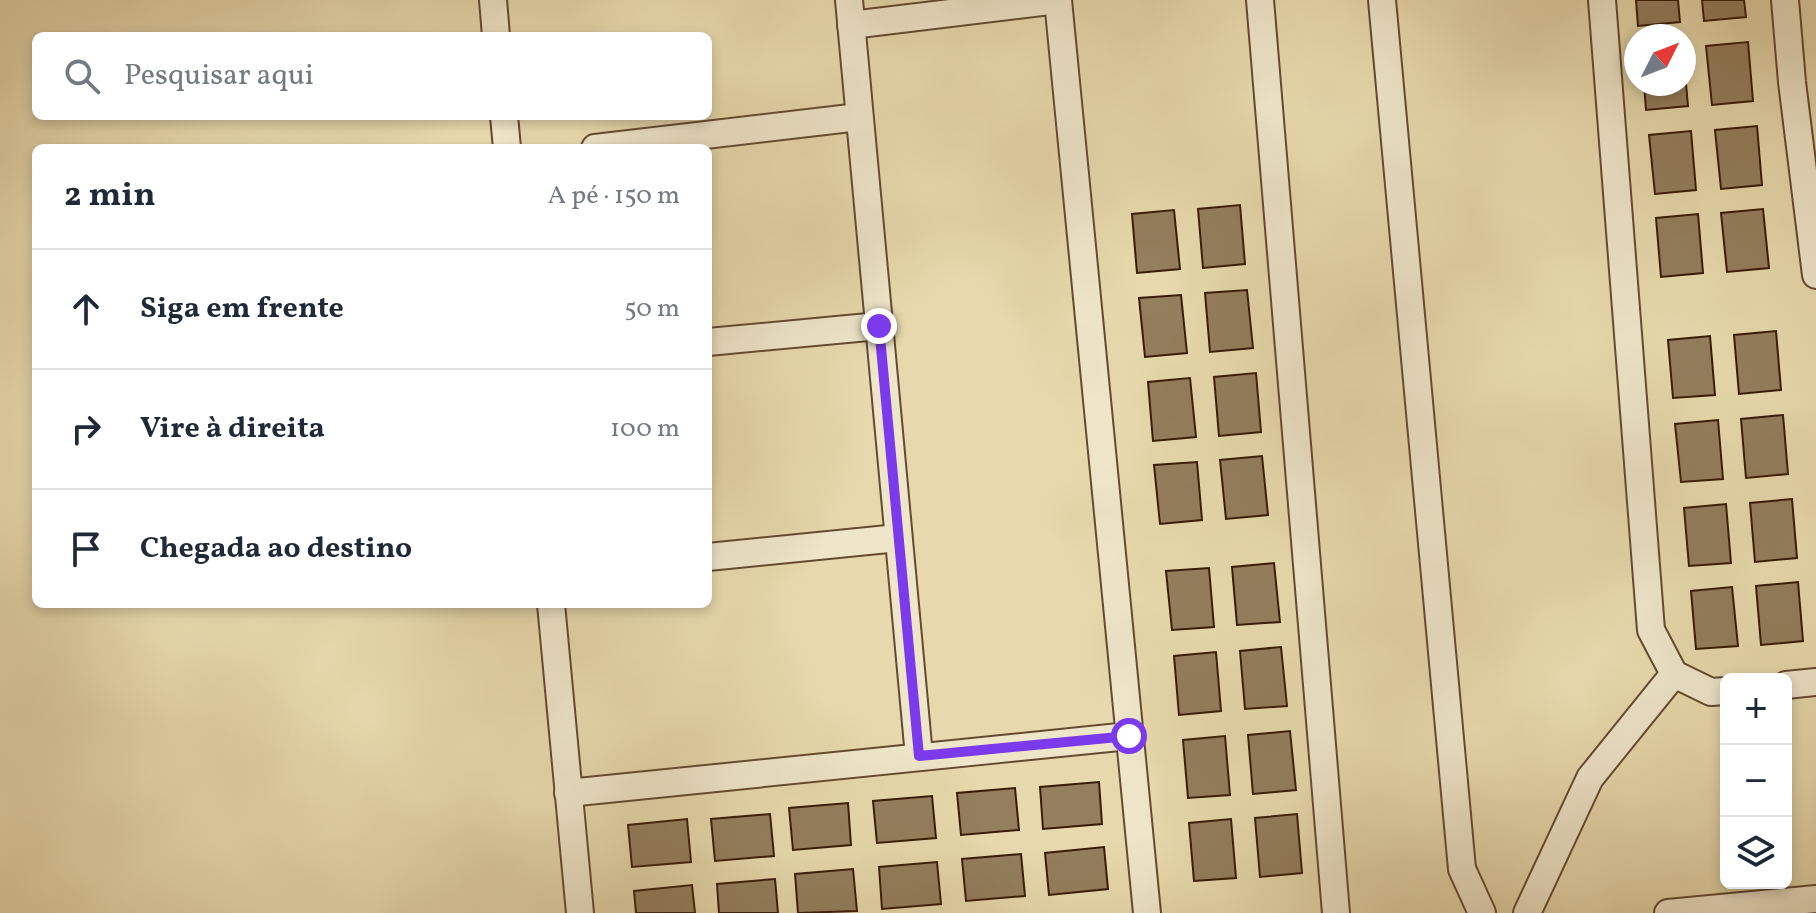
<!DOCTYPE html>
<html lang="pt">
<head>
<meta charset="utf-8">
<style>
	body { margin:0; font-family:Vollkorn,serif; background:#f2f2f3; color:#1f2937 }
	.controls { position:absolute; right:24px; bottom:24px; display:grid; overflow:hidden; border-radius:12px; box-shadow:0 4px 12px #0003 }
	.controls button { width:72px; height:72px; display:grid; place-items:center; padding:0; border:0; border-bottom:2px solid #e0e1e3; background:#fff; color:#1f2937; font:40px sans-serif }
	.compass { position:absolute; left:1624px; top:24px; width:72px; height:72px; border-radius:50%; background:#fff; box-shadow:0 4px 12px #0003; rotate:48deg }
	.stop { position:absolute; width:24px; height:24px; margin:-18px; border:6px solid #7c3aed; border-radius:50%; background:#fff }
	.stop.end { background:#7c3aed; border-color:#fff; box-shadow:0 2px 8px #0008 }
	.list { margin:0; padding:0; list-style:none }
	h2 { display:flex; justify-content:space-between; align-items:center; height:104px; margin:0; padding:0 32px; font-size:34px }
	h2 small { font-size:26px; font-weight:400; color:#747a83 }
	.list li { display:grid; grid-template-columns:52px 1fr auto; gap:24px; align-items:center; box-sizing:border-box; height:120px; padding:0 32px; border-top:2px solid #e0e1e3 }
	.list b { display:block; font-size:30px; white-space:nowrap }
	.list em { font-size:26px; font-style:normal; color:#747a83 }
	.icon { flex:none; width:44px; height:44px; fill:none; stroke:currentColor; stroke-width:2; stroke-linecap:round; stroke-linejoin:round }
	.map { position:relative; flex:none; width:1816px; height:913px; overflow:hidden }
	.search { position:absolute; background:#fff; box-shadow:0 4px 12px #0003; left:32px; top:32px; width:680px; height:88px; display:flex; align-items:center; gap:20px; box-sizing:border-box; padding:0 28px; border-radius:12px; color:#747a83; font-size:30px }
	.panel { position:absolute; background:#fff; box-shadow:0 4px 12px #0003; left:32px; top:144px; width:680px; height:464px; border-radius:12px }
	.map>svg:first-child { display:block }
	.building { fill:#937e5d; stroke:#391b06; stroke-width:2 }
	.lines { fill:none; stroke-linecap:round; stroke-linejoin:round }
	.minor-casing { stroke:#644a30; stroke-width:30 }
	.minor { stroke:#efe6ca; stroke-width:26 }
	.route { stroke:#7c3aed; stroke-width:10 }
</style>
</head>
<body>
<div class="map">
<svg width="1816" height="913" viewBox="0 0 1816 913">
	<rect width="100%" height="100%" fill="#e7d9ad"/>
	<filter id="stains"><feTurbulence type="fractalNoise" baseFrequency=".0025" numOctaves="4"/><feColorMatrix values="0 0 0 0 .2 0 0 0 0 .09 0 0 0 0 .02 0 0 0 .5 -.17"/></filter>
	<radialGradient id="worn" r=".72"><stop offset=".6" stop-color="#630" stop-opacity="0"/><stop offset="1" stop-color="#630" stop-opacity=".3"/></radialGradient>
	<g class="building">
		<path d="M1636 0H1678L1680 22 1638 26Z"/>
		<path d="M1702 0H1744L1746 17 1704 21Z"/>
		<path d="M1748 42 1753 101 1712 105 1706 46Z"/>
		<path d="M1684 61 1688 106 1646 110 1644 84H1684Z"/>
		<path d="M1757 126 1762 185 1721 189 1715 130Z"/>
		<path d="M1691 131 1696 190 1655 194 1649 135Z"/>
		<path d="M1240 205 1245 264 1203 268 1198 209Z"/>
		<path d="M1763 209 1769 268 1727 272 1721 213Z"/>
		<path d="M1174 210 1180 269 1137 273 1132 214Z"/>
		<path d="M1698 214 1703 273 1661 277 1656 218Z"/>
		<path d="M1247 290 1253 348 1210 352 1205 293Z"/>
		<path d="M1181 295 1187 353 1145 357 1139 298Z"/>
		<path d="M1776 331 1781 390 1739 394 1734 335Z"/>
		<path d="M1710 336 1715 395 1673 398 1668 340Z"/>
		<path d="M1256 373 1261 432 1219 436 1214 377Z"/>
		<path d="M1190 378 1196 437 1153 441 1148 382Z"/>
		<path d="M1783 415 1788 474 1746 478 1741 419Z"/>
		<path d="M1718 420 1723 479 1681 482 1675 424Z"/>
		<path d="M1262 456 1268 515 1226 519 1220 460Z"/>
		<path d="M1197 462 1202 520 1160 524 1154 465Z"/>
		<path d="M1792 499 1797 558 1755 562 1750 503Z"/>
		<path d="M1726 504 1731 563 1689 566 1684 508Z"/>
		<path d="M1274 563 1280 622 1237 625 1232 567Z"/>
		<path d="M1209 568 1214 627 1172 630 1166 571Z"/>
		<path d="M1798 582 1803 641 1761 645 1756 586Z"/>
		<path d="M1732 587 1738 646 1696 649 1691 591Z"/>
		<path d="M1281 647 1287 706 1245 709 1240 651Z"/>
		<path d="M1216 652 1221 711 1179 715 1174 656Z"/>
		<path d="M1290 731 1296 790 1253 794 1248 735Z"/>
		<path d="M1225 736 1230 795 1188 798 1183 740Z"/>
		<path d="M1099 782 1102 824 1043 829 1040 787Z"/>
		<path d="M1015 788 1019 830 961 835 957 793Z"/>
		<path d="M932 796 936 838 877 843 873 801Z"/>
		<path d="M848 803 851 845 793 850 789 808Z"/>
		<path d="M770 814 774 856 715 861 711 819Z"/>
		<path d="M1297 814 1302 873 1260 877 1255 818Z"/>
		<path d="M687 819 691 862 632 867 628 825Z"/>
		<path d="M1231 819 1236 878 1194 881 1189 823Z"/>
		<path d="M1104 847 1108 889 1049 895 1045 853Z"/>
		<path d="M1021 854 1025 896 966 901 962 859Z"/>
		<path d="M937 862 941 904 882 909 879 867Z"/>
		<path d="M853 869 857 911 798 913 795 874Z"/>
		<path d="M775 879 778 913H719L717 884Z"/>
		<path d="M692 885 695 913H636L634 891Z"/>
	</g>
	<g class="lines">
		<defs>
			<g id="minor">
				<path d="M493 0 496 36"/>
				<path d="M849 0 919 756"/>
				<path d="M1058 0 1147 913"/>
				<path d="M1260 0 1336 913"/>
				<path d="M1382 0 1462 869 1482 913"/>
				<path d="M1602 0 1651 630 1674 674 1711 692 1726 691"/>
				<path d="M1785 0 1792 82 1816 275"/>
				<path d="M851 25 1058 0"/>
				<path d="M504 116 507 148"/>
				<path d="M595 148 859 117"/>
				<path d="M708 342 879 326"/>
				<path d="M708 557 898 538"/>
				<path d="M551 604 580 913"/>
				<path d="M1786 685 1816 682"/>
				<path d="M568 793 1129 736"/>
				<path d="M1527 913 1590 778 1674 674"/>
				<path d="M1668 913 1816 899"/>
			</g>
		</defs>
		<use href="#minor" class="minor-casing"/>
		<use href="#minor" class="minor"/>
	</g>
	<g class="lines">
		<path class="route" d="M879 326 919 756 1129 736"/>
	</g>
	<rect width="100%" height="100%" filter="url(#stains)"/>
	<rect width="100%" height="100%" fill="url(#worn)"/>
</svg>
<div class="controls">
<button>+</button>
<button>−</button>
<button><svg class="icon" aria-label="layers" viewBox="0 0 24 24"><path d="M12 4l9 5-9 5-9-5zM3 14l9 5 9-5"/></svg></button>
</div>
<svg class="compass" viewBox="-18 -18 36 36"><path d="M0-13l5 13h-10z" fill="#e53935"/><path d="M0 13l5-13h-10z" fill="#747a83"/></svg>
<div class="stop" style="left:1129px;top:736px"></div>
<div class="stop end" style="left:879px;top:326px"></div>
<div class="search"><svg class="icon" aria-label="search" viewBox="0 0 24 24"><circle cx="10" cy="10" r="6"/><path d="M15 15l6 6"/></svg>Pesquisar aqui</div>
<section class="panel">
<h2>2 min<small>A pé · 150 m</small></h2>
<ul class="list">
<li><svg class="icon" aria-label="ahead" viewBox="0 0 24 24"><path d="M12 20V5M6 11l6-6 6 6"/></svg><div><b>Siga em frente</b></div><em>50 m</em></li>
<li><svg class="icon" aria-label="right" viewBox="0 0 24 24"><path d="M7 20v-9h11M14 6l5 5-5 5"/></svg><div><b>Vire à direita</b></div><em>100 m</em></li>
<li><svg class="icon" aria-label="arrive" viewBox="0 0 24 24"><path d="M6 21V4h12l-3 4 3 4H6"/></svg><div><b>Chegada ao destino</b></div></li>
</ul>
</section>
</div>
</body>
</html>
